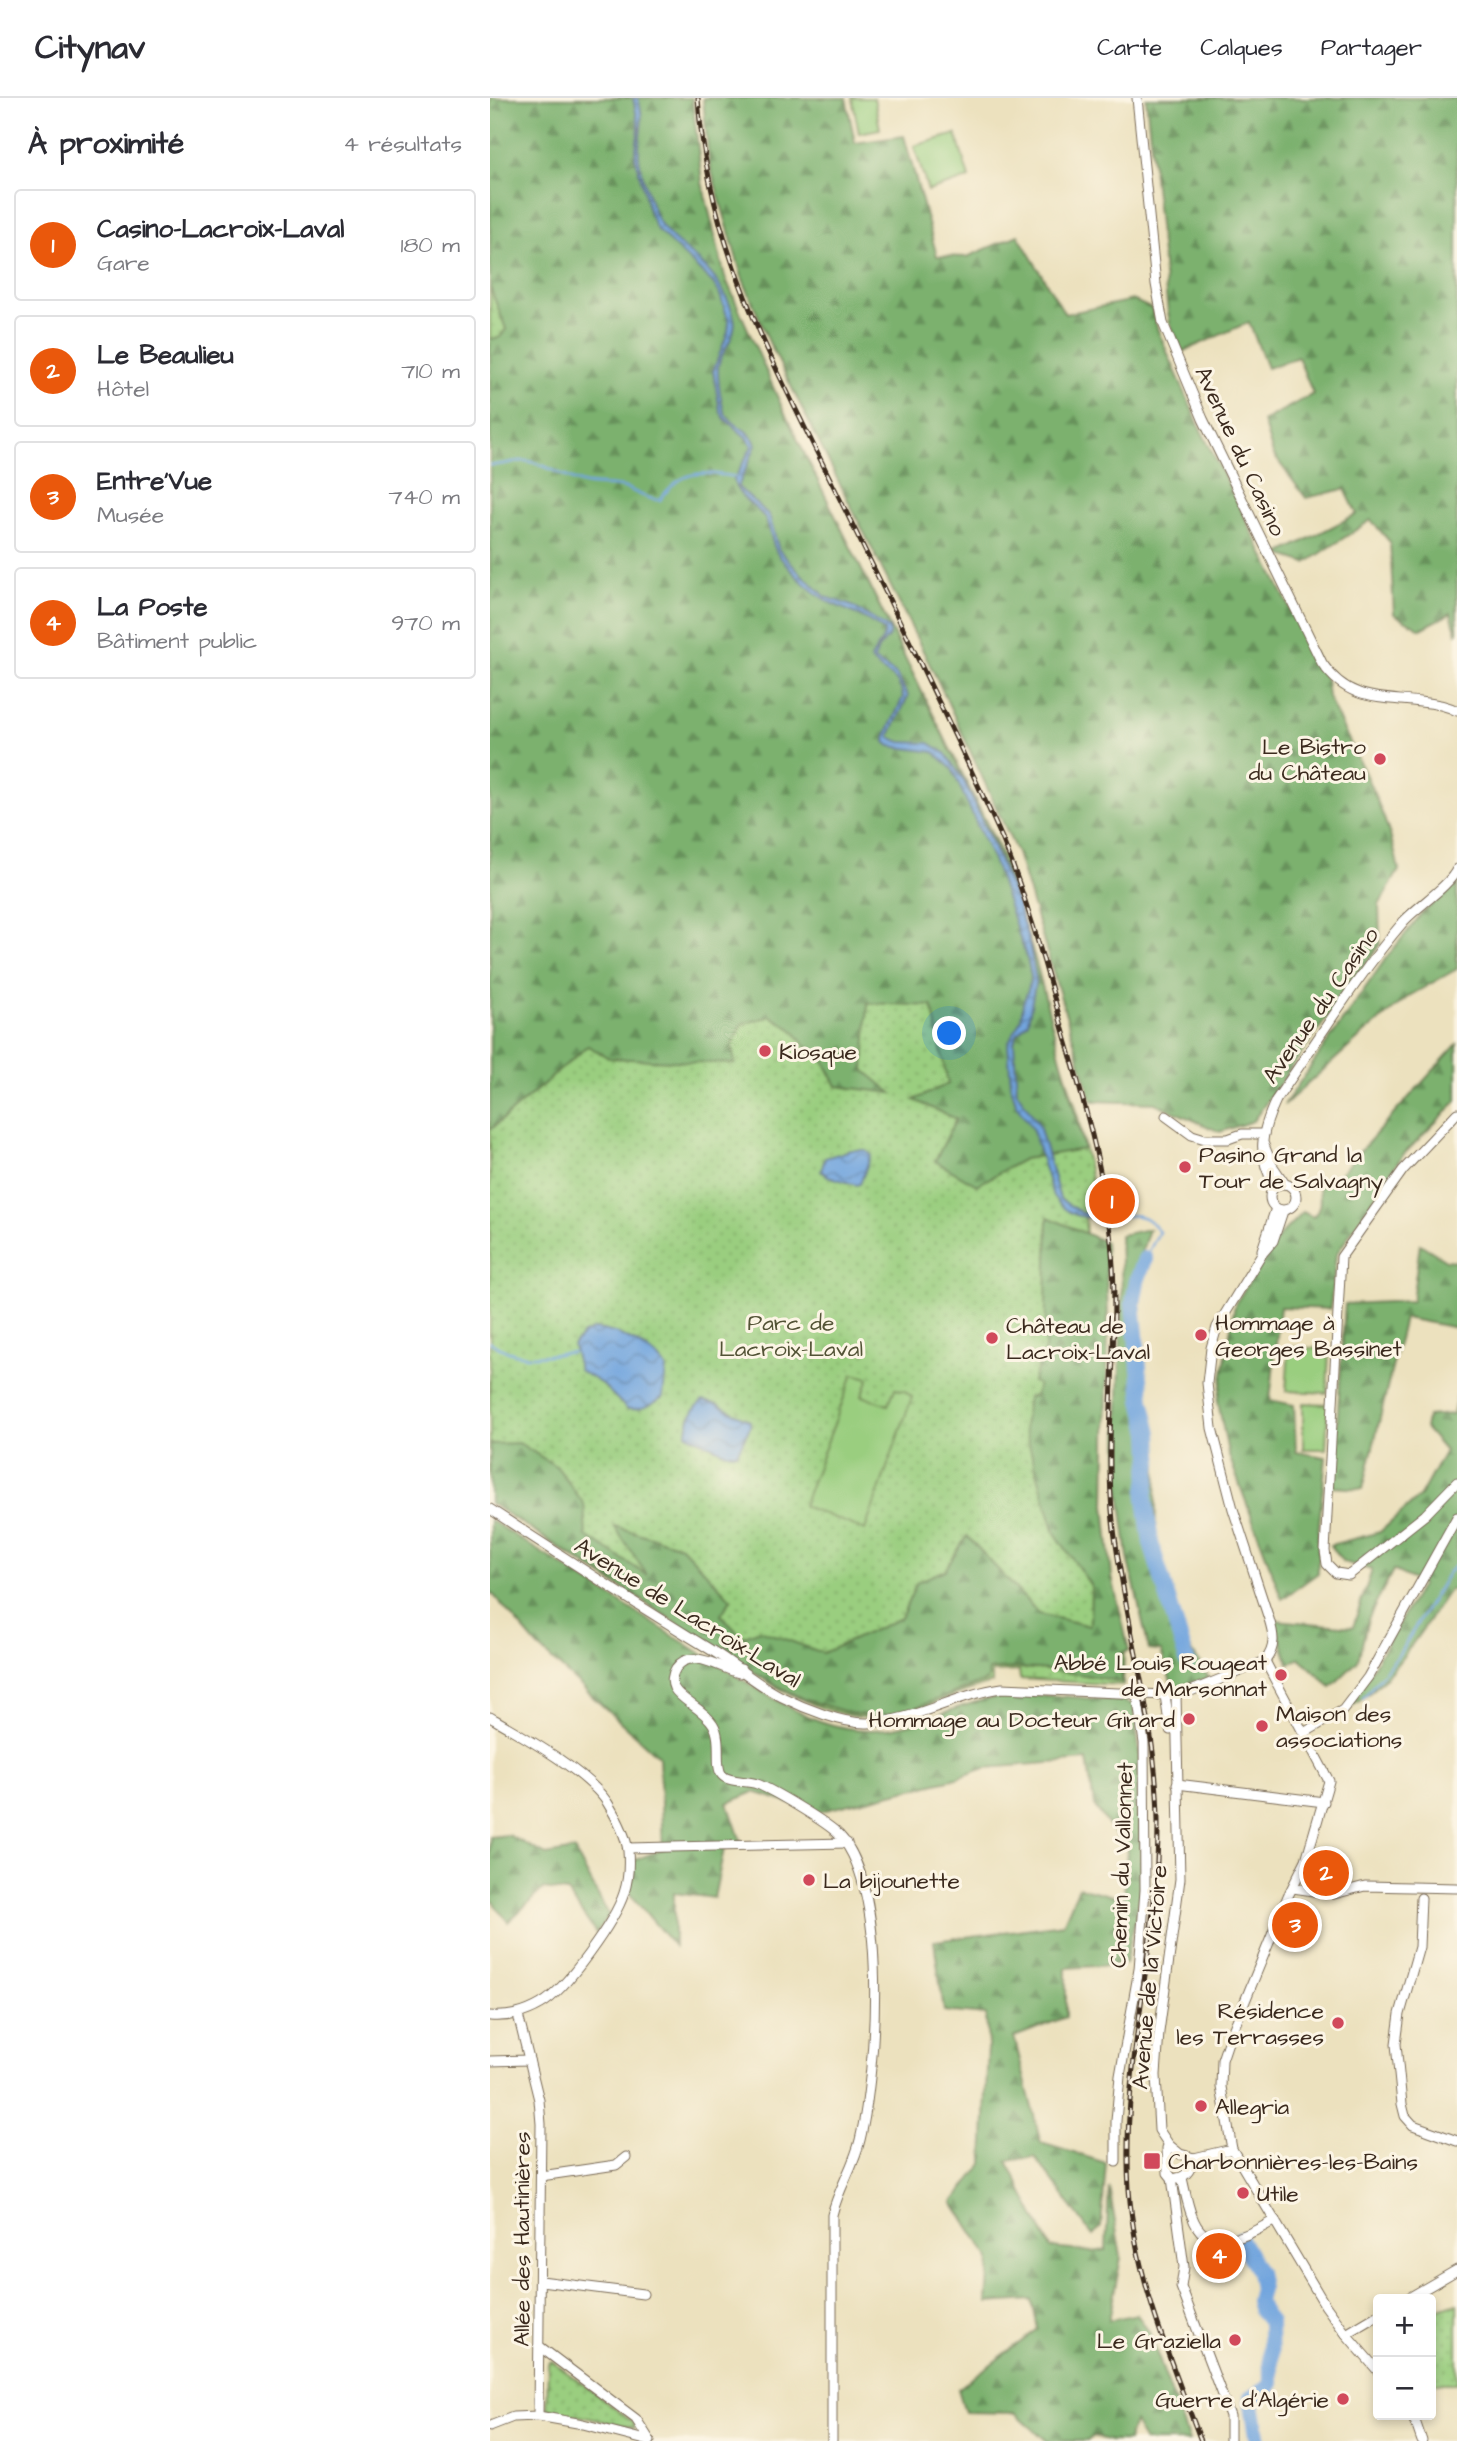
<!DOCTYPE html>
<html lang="fr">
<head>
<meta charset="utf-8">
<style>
	body { margin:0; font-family:"Architects Daughter",sans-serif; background:#f7f7f7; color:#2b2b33 }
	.controls { position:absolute; right:21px; bottom:21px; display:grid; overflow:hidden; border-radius:7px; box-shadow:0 4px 10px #0003 }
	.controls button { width:63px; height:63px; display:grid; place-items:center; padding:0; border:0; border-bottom:2px solid #e1e1e2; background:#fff; color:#2b2b33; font:35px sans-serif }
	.you { position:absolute; left:460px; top:936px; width:24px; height:24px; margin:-18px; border:5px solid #fff; border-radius:50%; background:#1a73e8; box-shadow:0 0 0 10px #1a73e833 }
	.badge { display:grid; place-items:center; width:46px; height:46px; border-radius:50%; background:#ea580c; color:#fff; font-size:23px; font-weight:700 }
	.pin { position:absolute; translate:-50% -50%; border:4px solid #fff; box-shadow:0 2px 7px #0006 }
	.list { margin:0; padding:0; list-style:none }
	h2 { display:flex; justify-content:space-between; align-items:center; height:91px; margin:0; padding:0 28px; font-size:30px }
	h2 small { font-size:23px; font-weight:400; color:#7c7c81 }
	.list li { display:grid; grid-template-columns:46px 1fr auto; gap:21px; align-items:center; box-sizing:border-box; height:112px; margin:0 14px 14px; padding:0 14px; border:2px solid #e1e1e2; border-radius:7px }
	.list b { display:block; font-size:26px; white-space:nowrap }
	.list p { margin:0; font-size:23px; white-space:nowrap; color:#7c7c81 }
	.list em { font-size:23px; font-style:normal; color:#7c7c81 }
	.map { position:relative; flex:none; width:967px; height:2343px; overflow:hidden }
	header { display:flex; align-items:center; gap:42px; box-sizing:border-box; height:98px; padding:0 35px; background:#fff; border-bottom:2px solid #e1e1e2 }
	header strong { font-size:33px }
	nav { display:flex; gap:38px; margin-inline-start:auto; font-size:24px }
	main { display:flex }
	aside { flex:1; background:#fff }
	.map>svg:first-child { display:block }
	.grass { fill:url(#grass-dots); stroke:#6a7c4e; stroke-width:2 }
	.forest { fill:url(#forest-firs); stroke:#5b6e46; stroke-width:2 }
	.garden { fill:#9ace7f; stroke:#6a7c4e; stroke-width:2 }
	.water { fill:url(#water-waves); stroke:#56687e; stroke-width:2 }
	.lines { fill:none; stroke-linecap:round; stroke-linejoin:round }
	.stream { stroke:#72a5de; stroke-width:2.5 }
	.river { stroke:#72a5de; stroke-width:16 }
	.minor-casing { stroke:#796a56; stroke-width:11 }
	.minor { stroke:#fff; stroke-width:9 }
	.rail-casing { stroke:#3b2a1e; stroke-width:5 }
	.rail { stroke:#fcf5e5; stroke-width:2.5; stroke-dasharray:8; stroke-linecap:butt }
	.poi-dot { fill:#d1495b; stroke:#fcf5e5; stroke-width:2.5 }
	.labels { text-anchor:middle; stroke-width:6; stroke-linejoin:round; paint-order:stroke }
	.street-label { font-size:23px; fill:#3b2a1e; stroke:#fcf5e5 }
	.poi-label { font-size:23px; fill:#3b2a1e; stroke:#fcf5e5; text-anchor:start }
	.park-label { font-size:23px; fill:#535336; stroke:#fcf5e5 }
</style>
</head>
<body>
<header>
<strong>Citynav</strong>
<nav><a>Carte</a><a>Calques</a><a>Partager</a></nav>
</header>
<main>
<aside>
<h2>À proximité<small>4 résultats</small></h2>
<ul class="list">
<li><span class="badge">1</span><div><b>Casino-Lacroix-Laval</b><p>Gare</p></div><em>180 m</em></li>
<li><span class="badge">2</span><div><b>Le Beaulieu</b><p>Hôtel</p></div><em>710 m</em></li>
<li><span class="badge">3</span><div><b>Entre'Vue</b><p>Musée</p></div><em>740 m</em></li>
<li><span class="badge">4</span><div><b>La Poste</b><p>Bâtiment public</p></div><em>970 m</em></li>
</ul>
</aside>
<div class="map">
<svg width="967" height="2343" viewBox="0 0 967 2343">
	<defs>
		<pattern id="grass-dots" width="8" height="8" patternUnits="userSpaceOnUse" patternTransform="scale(1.75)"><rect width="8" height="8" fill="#9ace7f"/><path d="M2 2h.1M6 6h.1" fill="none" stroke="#86b16d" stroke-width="1.8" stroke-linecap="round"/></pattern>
		<pattern id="forest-firs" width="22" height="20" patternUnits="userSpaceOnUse" patternTransform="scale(1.75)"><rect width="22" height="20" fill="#7bb16e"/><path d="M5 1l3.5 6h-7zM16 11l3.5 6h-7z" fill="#66905a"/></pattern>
		<pattern id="water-waves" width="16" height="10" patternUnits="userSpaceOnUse" patternTransform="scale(1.75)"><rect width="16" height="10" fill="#72a5de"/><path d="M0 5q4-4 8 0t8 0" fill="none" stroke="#5f87b3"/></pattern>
	</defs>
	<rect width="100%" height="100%" fill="#fcf5e5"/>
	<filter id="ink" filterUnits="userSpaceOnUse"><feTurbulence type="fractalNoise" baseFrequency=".0143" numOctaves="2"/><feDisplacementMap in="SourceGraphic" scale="14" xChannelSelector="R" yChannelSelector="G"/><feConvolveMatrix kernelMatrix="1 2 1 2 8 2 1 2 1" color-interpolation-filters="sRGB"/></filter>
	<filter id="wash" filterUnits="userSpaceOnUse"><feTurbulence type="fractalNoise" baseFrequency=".00686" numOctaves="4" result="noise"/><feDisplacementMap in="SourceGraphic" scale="28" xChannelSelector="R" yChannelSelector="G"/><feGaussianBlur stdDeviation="1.57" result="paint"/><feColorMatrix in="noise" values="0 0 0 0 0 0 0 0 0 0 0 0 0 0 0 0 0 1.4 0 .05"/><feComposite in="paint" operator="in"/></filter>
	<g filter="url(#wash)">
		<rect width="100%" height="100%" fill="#ece1be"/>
		<g class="grass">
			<path d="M0 0H196L209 121 249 223 514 760 539 844 546 881 586 1010 606 1105 595 1113 610 1486 634 1557 633 1587 530 1581 529 1573 502 1574V1585C463 1594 425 1619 385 1620 316 1620 244 1561 187 1525 124 1486 61 1446 0 1404Z"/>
			<path d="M967 2205V2285H941V2214Z"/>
			<path d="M62 2263 144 2325 145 2330 57 2311 58 2265Z"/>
		</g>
		<g class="forest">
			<path d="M0 0H202L212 84 235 179 294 314 495 723 520 782 546 864 594 1051 534 1061 487 1087 445 1063 466 1021 424 1002 458 986 442 908 378 905 374 972 402 995 347 988 329 954 315 948 303 932 281 918 252 926 242 947 245 966 119 960 98 948 0 1032V241L10 239 16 231 0 189Z"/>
			<path d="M213 0H356L365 45 414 38 447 158 477 159 528 137 575 216 643 202 662 211 668 233 711 332 836 582 838 599C864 655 897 711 909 772L889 807 890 846 763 1023 730 1034 665 1005 602 1003 527 755 449 585 279 244 252 179 219 64Z"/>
			<path d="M656 0H967V536L961 515 931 531 904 516 900 444 881 422 816 465 789 456 867 416 855 391 816 400 783 356 773 323 823 296 808 259 777 270 759 224 692 254 680 226 677 206Z"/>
			<path d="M967 786V871L919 898 869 940 794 1007 894 863 932 815Z"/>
			<path d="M967 946V1003L912 1058 846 1157 840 1211 790 1209 780 1302 804 1307 806 1354 836 1359 828 1437V1475L792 1501 738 1355 728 1304 745 1206 790 1137 813 1114 823 1119C832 1111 830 1100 829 1089L847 1079Z"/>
			<path d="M558 1119 615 1144 618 1218 615 1407 622 1479 639 1553 631 1555 632 1584C593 1576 537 1566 499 1572L498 1582 409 1616 385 1618 360 1615 313 1601 278 1583 0 1405V1346L29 1345 67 1369 94 1406 96 1438 157 1477 124 1428 191 1448 241 1501 231 1517 252 1539 270 1532 333 1555 411 1520 427 1484 455 1472 477 1438 549 1516 600 1528 601 1488 565 1435 534 1330 538 1299 545 1298 548 1287 543 1283 555 1250Z"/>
			<path d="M659 1131 638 1196 650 1309 667 1360 665 1448 693 1539 719 1580 683 1590 671 1553 659 1552 638 1459 629 1388 628 1332 632 1195 630 1137Z"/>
			<path d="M930 1146 956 1162 967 1163V1230L914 1220 873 1391 843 1389 855 1206 922 1203Z"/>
			<path d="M967 1298V1494L960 1491C931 1532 903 1583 859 1610L932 1486 903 1472 878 1521 868 1563 841 1589 810 1560 799 1566 784 1522 863 1529 882 1472 853 1464 840 1447 890 1434 930 1398 955 1353 935 1330 938 1318 963 1316Z"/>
			<path d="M0 1422 253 1582C306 1615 353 1644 417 1627 445 1620 471 1606 499 1601 543 1593 589 1600 633 1603L644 1607 650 1662 651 1795 635 1866 576 1870V1919L524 1939 551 2045 616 2065 611 2129 603 2138 545 2059 517 2063 561 2150 602 2154 616 2152 619 2089 631 2159 619 2222 647 2216 659 2234 699 2343H654L644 2324 638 2343H621L604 2338 597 2343H557L526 2315 475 2314 468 2291 548 2231 542 2202 497 2205 500 2161 463 2104 493 2066 498 1948 496 1917 454 1913 444 1843 573 1826 589 1789 634 1801 637 1752 604 1707 597 1662 495 1670 467 1680 328 1714 264 1694 238 1705 251 1744 235 1746 224 1800 184 1795V1848L139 1795 143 1763 173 1751 169 1659 48 1549 0 1493Z"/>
			<path d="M18 1737 56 1757 84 1752 119 1818 106 1835 77 1794 53 1791 18 1824 3 1804 0 1803V1739Z"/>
		</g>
		<g class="garden">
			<path d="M362 0H384L390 31 369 35Z"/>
			<path d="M466 36 479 80 438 93 424 48Z"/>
			<path d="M799 1249 839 1251 837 1295 796 1293Z"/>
			<path d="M363 1276 379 1280 372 1298 398 1307 405 1291 415 1293 422 1299 375 1432 313 1408Z"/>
			<path d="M813 1305 838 1306 836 1351H813Z"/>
		</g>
		<g class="water">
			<path d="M143 0H148C156 27 148 34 149 58 149 68 162 111 167 120 177 139 192 148 208 162 224 177 239 198 244 220 248 236 233 251 229 265 226 275 231 303 234 313 240 328 262 331 266 347L248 389 279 417 289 452 308 473 336 499 362 508 399 531V538L388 551 384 562 406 576 418 598 400 637 401 640 411 644 439 645 455 655 474 683 500 741 528 807 539 844 546 881 538 924 527 936 524 944 527 994 549 1027 570 1101 592 1115 610 1114 611 1119C590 1121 575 1116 563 1098L542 1030 527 1008 521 989 518 946 531 921 533 905 538 892 541 879 538 864 505 767 462 671 444 654 400 648 395 644 396 637 413 599C409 574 392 578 381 562 383 551 395 544 394 533 377 519 357 513 337 503 320 493 302 474 290 459 280 447 282 431 274 419 264 406 247 400 244 382L262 348 258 341 234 320 230 313 223 273 238 234 239 224 229 194 223 185 167 132 159 114 145 58 149 29Z"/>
			<path d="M361 1052H376L381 1057 370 1086 366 1087 338 1078 331 1073 335 1060Z"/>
			<path d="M104 1231C127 1232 165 1251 176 1270L173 1299C163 1307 151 1313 137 1311L112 1286 89 1272 83 1247 93 1236Z"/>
			<path d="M213 1303 227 1306 260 1323V1329L247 1355H236L197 1336C197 1325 203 1309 213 1303Z"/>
		</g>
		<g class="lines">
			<g class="stream">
				<path d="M0 367C15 368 26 360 42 364 59 368 75 380 92 385 106 389 121 386 135 390 147 394 157 402 170 402 191 371 212 373 246 379"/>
				<path d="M636 1118C651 1115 660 1121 669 1134L655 1161"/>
				<path d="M0 1244C28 1264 51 1258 83 1254"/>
				<path d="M873 1600 909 1556 958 1475 967 1466"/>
			</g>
			<g class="river">
				<path d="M655 1161 647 1183 643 1205 652 1302 660 1335 661 1358 655 1400 661 1445 697 1563"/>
				<path d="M750 2141 768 2174 771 2191 768 2203 771 2213 780 2224 781 2285 779 2289 761 2300 768 2343"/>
			</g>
		</g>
	</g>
	<g filter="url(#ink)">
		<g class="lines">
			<defs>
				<g id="minor">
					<path d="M647 0 666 186 673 225 713 321 832 565C858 603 888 599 930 604 942 605 956 607 967 613"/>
					<path d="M967 1015 913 1072 851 1159 835 1453 837 1466 846 1475 859 1477 935 1417 967 1384"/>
					<path d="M676 1018 702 1037 715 1041H738L752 1036H774"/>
					<path d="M774 1047 782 1067 795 1086"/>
					<circle cx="793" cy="1099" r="13"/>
					<path d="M785 1088C766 1057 771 1034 786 1002 828 942 867 878 914 823 928 808 960 787 967 771"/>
					<path d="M772 1152 786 1110"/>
					<path d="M0 1411C73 1459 146 1506 221 1552 245 1566 267 1587 292 1599 314 1610 353 1626 378 1625 426 1623 466 1596 512 1590L675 1597 701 1593 775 1563C786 1549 784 1537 779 1521L743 1411 722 1330 717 1285 721 1250 727 1229 771 1157 783 1143 793 1113"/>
					<path d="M775 1563 839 1683 816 1762 798 1798 737 1947 732 1962 731 1989 742 2051 835 2207 856 2236 888 2273"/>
					<path d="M251 1571 249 1575C230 1570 201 1549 186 1570 182 1576 181 1584 184 1590 191 1603 213 1610 223 1626 233 1642 224 1668 232 1677 239 1685 257 1682 267 1686 283 1692 332 1722 345 1733 401 1781 386 1975 370 2042 364 2068 348 2091 342 2117V2343"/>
					<path d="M686 1596 690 1781 669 1934 666 1977 669 2032 679 2047 690 2056 704 2060 742 2051"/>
					<path d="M675 1597 680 1632"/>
					<path d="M0 1619C33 1638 96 1673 117 1704 125 1717 136 1737 138 1753 139 1766 138 1783 134 1795 125 1823 76 1892 51 1906 34 1916 19 1919 0 1918"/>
					<path d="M814 1635 853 1612 878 1579 967 1419"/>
					<path d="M687 1686 834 1704"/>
					<path d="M138 1750 357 1745"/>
					<path d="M803 1790 844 1796 875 1788 967 1790"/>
					<path d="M931 1800 929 1849 910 1916 906 1946 912 2006 915 2018 923 2027 967 2043"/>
					<path d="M0 1963 39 1962"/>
					<path d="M679 2047 677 2050 678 2075 682 2080 694 2169 691 2189 740 2318V2343"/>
					<path d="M626 2064V2023L630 1978 649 1871 655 1792 654 1645 647 1596"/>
					<path d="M51 2078 126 2067 136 2059"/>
					<path d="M687 2080C698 2079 701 2069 704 2060"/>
					<path d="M692 2080C695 2092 697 2106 702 2118 717 2161 759 2137 785 2122"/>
					<path d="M51 2183 153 2196"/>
					<path d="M917 2201 967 2172"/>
					<path d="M856 2236 888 2217"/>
					<path d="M49 2248 146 2321 160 2343"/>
					<path d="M923 2317 932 2343"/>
					<path d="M48 2318 93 2326 159 2343"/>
					<path d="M0 2328 23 2319 48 2318 51 2026 49 2002 28 1917"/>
				</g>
			</defs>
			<use href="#minor" class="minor-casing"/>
			<use href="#minor" class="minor"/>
			<defs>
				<path id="rail" d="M208 0C218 147 280 258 343 387 400 504 459 621 512 740 537 801 554 864 572 928 595 1007 618 1085 623 1168 628 1253 614 1338 623 1423 634 1524 667 1621 668 1723 669 1846 631 1968 639 2091 645 2180 680 2261 711 2343"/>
			</defs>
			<use href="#rail" class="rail-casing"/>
			<use href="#rail" class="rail"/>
		</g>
	</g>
	<g class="poi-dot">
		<circle cx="890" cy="661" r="7"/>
		<circle cx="275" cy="953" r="7"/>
		<circle cx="695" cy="1069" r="7"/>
		<circle cx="711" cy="1237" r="7"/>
		<circle cx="502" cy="1240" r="7"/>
		<circle cx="791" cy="1577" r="7"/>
		<circle cx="699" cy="1621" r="7"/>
		<circle cx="772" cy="1628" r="7"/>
		<circle cx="319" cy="1782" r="7"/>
		<circle cx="848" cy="1925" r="7"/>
		<circle cx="711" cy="2008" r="7"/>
		<rect x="653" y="2054" width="18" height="18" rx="3.5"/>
		<circle cx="753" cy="2095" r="7"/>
		<circle cx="745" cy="2242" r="7"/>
		<circle cx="853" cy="2301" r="7"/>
	</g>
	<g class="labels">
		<g class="street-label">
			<text transform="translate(751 353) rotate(65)" y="8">Avenue du Casino</text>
			<text transform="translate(830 907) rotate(-55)" y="8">Avenue du Casino</text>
			<text transform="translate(198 1514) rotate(32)" y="8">Avenue de Lacroix-Laval</text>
			<text transform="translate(631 1767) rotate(-88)" y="8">Chemin du Vallonnet</text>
			<text transform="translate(659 1879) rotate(-85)" y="8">Avenue de la Victoire</text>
			<text transform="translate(31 2141) rotate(-90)" y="8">Allée des Hautinières</text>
		</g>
		<g class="poi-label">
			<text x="876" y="656" text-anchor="end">Le Bistro<tspan x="876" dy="26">du Château</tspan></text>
			<text x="289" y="961">Kiosque</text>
			<text x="709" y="1064">Pasino Grand la<tspan x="709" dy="26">Tour de Salvagny</tspan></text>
			<text x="725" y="1232">Hommage à<tspan x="725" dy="26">Georges Bassinet</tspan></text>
			<text x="516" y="1235">Château de<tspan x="516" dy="26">Lacroix-Laval</tspan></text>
			<text x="777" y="1572" text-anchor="end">Abbé Louis Rougeat<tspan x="777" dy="26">de Marsonnat</tspan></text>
			<text x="786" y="1623">Maison des<tspan x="786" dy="26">associations</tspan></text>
			<text x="685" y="1629" text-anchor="end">Hommage au Docteur Girard</text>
			<text x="333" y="1790">La bijounette</text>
			<text x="834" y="1920" text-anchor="end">Résidence<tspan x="834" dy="26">les Terrasses</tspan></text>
			<text x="725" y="2016">Allegria</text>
			<text x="678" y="2071">Charbonnières-les-Bains</text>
			<text x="767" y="2103">Utile</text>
			<text x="731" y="2250" text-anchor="end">Le Graziella</text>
			<text x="839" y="2309" text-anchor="end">Guerre d'Algérie</text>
		</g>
		<g class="park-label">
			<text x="301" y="1232">Parc de<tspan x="301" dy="26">Lacroix-Laval</tspan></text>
		</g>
	</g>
</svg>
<div class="controls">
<button>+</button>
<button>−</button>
</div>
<div class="you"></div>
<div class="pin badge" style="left:622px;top:1103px">1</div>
<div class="pin badge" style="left:836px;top:1775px">2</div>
<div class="pin badge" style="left:805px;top:1827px">3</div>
<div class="pin badge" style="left:729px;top:2158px">4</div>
</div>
</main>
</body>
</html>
